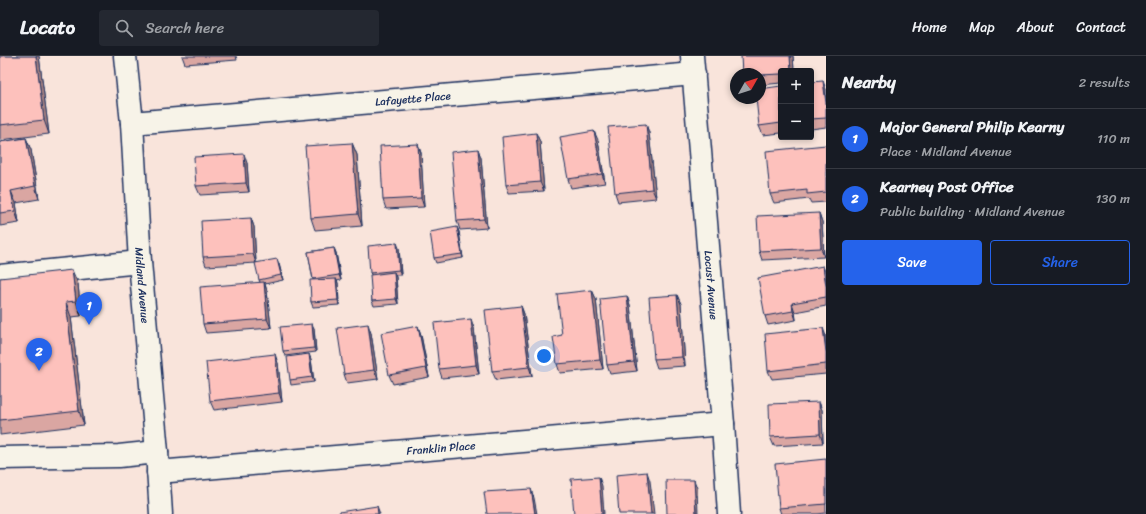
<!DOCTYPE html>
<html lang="en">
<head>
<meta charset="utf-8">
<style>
	body { margin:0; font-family:Sriracha,sans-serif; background:#242831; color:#f1f3f6 }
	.controls { position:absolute; right:12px; top:12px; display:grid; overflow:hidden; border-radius:4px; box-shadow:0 2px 6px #0003 }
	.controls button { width:36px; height:36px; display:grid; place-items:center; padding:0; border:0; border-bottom:1px solid #363941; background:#171b24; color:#f1f3f6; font:20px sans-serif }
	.compass { position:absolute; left:730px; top:12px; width:36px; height:36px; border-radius:50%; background:#171b24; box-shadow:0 2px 6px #0003; rotate:51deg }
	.you { position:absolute; left:544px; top:300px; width:14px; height:14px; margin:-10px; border:3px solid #fff; border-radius:50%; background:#1a73e8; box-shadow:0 0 0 6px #1a73e833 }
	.badge { display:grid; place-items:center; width:26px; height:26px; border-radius:50%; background:#2563eb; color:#fff; font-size:13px; font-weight:700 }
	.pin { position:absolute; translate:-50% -33px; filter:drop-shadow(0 1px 2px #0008) }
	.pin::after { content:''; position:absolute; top:21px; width:14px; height:12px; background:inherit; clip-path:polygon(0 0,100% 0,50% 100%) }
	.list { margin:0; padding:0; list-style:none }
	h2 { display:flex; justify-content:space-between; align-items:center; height:52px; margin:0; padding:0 16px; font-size:17px }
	h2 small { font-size:13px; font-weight:400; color:#9ea1a6 }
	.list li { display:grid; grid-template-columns:26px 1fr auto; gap:12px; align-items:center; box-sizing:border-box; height:60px; padding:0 16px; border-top:1px solid #363941 }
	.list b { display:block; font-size:15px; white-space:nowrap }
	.list p { margin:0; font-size:13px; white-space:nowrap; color:#9ea1a6 }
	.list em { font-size:13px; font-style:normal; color:#9ea1a6 }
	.actions { display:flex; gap:8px; padding:12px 16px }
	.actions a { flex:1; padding:9px 0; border:1px solid #2563eb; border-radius:4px; text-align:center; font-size:14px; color:#2563eb }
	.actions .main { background:#2563eb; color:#fff }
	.icon { flex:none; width:22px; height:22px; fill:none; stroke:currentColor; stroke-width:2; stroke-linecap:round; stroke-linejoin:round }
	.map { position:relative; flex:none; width:826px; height:458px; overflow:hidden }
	header { display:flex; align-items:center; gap:24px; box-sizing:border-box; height:56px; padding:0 20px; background:#171b24; border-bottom:1px solid #363941 }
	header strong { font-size:19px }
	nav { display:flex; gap:22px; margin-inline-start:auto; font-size:14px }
	.search { width:280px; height:36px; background:#242831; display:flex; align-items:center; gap:10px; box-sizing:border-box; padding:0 14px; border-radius:4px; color:#9ea1a6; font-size:15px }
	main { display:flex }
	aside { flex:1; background:#171b24 }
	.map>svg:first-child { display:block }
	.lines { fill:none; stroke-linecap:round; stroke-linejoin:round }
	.minor-casing { stroke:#1b2f5e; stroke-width:25 }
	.minor { stroke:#f7f3e8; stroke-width:22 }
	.wall { fill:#daa6a2; stroke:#1b2f5e }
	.shaded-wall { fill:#b18784; stroke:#1b2f5e }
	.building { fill:#fdc1bc; stroke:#1b2f5e }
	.labels { text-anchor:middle; stroke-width:4; stroke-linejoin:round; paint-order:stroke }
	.street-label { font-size:11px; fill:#1b2f5e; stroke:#f7f3e8 }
</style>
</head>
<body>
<header>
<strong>Locato</strong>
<div class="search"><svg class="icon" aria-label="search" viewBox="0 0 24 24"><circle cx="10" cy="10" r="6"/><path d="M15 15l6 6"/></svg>Search here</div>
<nav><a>Home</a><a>Map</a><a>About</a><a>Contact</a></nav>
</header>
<main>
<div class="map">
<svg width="826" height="458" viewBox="0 0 826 458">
	<rect width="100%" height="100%" fill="#f9e4db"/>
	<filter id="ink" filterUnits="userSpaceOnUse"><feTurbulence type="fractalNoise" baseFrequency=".025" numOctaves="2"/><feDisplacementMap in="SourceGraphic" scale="8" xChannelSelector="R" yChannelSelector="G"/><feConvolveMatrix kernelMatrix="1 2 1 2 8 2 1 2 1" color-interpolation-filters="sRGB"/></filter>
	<g filter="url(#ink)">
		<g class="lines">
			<defs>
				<g id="minor">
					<path id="s1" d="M125 0 132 67 140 206 157 396 161 458"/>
					<path id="s2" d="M692 0 723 368 729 458"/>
					<path id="s3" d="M132 67 694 18"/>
					<path d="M0 220 140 206"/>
					<path d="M0 402 119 400 157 396"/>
					<path id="s4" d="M158 416 723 368"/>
				</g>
			</defs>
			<use href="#minor" class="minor-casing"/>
			<use href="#minor" class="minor"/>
		</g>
		<g class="wall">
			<path d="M0 0H39L49 78 0 84Z"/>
			<path d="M182 0H236L237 4 185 8Z"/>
			<path d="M741 0H793L794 15H781V27L760 29V18Z"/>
			<path d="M811 26 826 33V71L811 73Z"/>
			<path d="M781 30V77L763 79 759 70Z"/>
			<path d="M646 68 649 77 656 142 618 146 615 137Z"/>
			<path d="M536 77 540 86 544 135 509 137 506 129Z"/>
			<path d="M26 82 31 94 39 143 16 147 19 167 0 170V86Z"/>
			<path d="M598 84 605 127 571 132 568 123Z"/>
			<path d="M352 87 357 99 362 170 315 174 311 162Z"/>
			<path d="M418 88 421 97 424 151 386 153 383 144Z"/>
			<path d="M826 89V146L811 147 809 143 774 147 770 138Z"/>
			<path d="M478 93 481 102 487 172 460 174 457 165Z"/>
			<path d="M247 107 249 136 200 139 196 130Z"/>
			<path d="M819 157 822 166 824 201 762 204 759 195Z"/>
			<path d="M251 162 254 171 256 207 206 210 203 201Z"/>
			<path d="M457 171 459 176 463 202 436 207 434 202Z"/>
			<path d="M334 192 336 197 341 224 337 225 338 227 339 249 313 251 311 246 313 224 308 196Z"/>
			<path d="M399 192 401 219H395L396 221 398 248 374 250 372 245 371 218 370 217Z"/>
			<path d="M279 208 283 224 265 228 267 235 271 272 206 277 203 268 260 226 259 224Z"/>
			<path d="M823 210 826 219V250L795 256 796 264 768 269 765 260Z"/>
			<path d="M0 222 78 228 81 260 71 261 84 369 0 379Z"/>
			<path d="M592 234 596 243 603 313 560 317 557 308 562 279Z"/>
			<path d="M677 239 681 248 685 310 657 312 654 303Z"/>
			<path d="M627 240 630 249 637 315 610 318 607 309Z"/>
			<path d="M521 250 524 258 532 320 496 324 492 315Z"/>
			<path d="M418 270 421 279 429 321 393 328 389 319Z"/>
			<path d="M314 272 316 296 285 300 283 295Z"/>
			<path d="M474 272 479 318 442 322 439 313Z"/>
			<path d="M371 277 378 323 347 327 344 318Z"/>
			<path d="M826 280V318L772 323 768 315Z"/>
			<path d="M311 303 314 326 291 329 290 324Z"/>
			<path d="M278 307 282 346 214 354 210 345Z"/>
			<path d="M819 346 822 354 823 387 774 390 770 381Z"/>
			<path d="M826 403V457L817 458H781L779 452Z"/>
		</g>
		<g class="shaded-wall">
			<path d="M36 0H39L49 78 44 64Z"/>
			<path d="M790 0H793L794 15H791Z"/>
			<path d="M823 25 826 33V47Z"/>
			<path d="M646 68 649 77 656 142 652 133Z"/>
			<path d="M594 75 598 84 605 127 602 118Z"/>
			<path d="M536 77 540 86 544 135 540 126Z"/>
			<path d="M26 82 31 94 39 143 35 130Z"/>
			<path d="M352 87 357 99 362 170 358 158Z"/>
			<path d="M418 88 421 97 424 151 421 142Z"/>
			<path d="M478 93 481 102 487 172 484 163Z"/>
			<path d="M244 98 247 107 249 136 246 127Z"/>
			<path d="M11 135 16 147 19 167 15 155Z"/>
			<path d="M819 157 822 166 824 201 821 192Z"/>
			<path d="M251 162 254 171 256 207 253 198Z"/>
			<path d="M457 171 459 176 463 202 462 198Z"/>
			<path d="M397 187 399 192 401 219 399 214Z"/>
			<path d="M334 192 336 197 341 224 339 219Z"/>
			<path d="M277 203 279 208 283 224 281 219Z"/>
			<path d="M823 210 826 220V230Z"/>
			<path d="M72 214 78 228 81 260 76 245Z"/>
			<path d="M394 216 396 221 398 248 396 243Z"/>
			<path d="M336 223 338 227 339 249 338 244Z"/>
			<path d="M264 226 267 235 271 272 267 263Z"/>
			<path d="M592 234 596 243 603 313 600 304Z"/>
			<path d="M677 239 681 248 685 310 682 301Z"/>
			<path d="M627 240 630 249 637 315 634 306Z"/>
			<path d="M66 246 71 261 84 369 79 355Z"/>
			<path d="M792 247 795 256 796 264 793 255Z"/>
			<path d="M521 250 524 258 532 320 529 311Z"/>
			<path d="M471 263 474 272 479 318 476 309Z"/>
			<path d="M312 268 314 272 316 296 314 292Z"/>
			<path d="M368 268 371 277 378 323 374 314Z"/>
			<path d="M418 270 421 279 429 321 426 312Z"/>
			<path d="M823 272 826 280V296Z"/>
			<path d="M275 298 278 307 282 346 279 337Z"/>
			<path d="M309 298 311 303 314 326 312 321Z"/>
			<path d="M819 346 822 354 823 387 820 378Z"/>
			<path d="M647 416 650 425 654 458H651Z"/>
			<path d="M599 421 602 430 604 458H602Z"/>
			<path d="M694 424 697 432 698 458H696Z"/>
			<path d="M531 433 534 442 537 458H535Z"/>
			<path d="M377 450 380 458H378Z"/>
		</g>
		<g class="building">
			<path d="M0 0H36L44 64 0 69Z"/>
			<path d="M741 0H790L791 15H781V18L760 19V18H742Z"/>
			<path d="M823 25 826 47V62L811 63V26Z"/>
			<path d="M781 30V67L759 70 756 42H760V33Z"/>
			<path d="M646 68 652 133 615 137 608 71Z"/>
			<path d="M594 75 602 118 568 123 560 81Z"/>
			<path d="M536 77 540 126 506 129 502 81Z"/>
			<path d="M26 82 35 130 11 135 15 155 0 157V86Z"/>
			<path d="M352 87 358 158 311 162 305 90Z"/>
			<path d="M418 88 421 142 383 144 380 90Z"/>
			<path d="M826 89V136L807 138V134L770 138 766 95Z"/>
			<path d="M478 93 484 163 457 165 451 96Z"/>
			<path d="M244 98 246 127 196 130 194 101Z"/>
			<path d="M819 157 821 192 759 195 757 160Z"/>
			<path d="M251 162 253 198 203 201 201 165Z"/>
			<path d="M457 171 462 198 434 202 430 176Z"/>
			<path d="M397 187 399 214 370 217 368 190Z"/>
			<path d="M334 192 339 219 313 223 308 196Z"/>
			<path d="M277 203 281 219 259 224 255 207Z"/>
			<path d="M823 210 826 230V241L792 247 793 255 765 260 758 222Z"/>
			<path d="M72 214 76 245 66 246 79 355 0 364V222Z"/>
			<path d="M394 216 396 243 372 245 370 219Z"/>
			<path d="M336 223 338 244 311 246 310 224Z"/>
			<path d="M264 226 267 263 203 268 200 231Z"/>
			<path d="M592 234 600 304 557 308 553 281 562 279 557 238Z"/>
			<path d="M677 239 682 301 654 303 649 241Z"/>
			<path d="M627 240 634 306 607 309 600 243Z"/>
			<path d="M521 250 529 311 492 315 485 254Z"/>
			<path d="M471 263 476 309 439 313 434 267Z"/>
			<path d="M312 268 314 292 283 295 280 271Z"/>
			<path d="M368 268 374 314 344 318 337 272Z"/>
			<path d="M418 270 426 312 389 319 381 277Z"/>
			<path d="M823 272 826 296V308L768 315 765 278Z"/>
			<path d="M275 298 279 337 210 345 206 306Z"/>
			<path d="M309 298 312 321 290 324 287 301Z"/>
			<path d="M819 346 820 378 770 381 769 348Z"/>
			<path d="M826 403V448L779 452 775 408Z"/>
			<path d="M647 416 651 458H619L616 419Z"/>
			<path d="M599 421 602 458H574L571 423Z"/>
			<path d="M666 424H694L696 458H667Z"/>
			<path d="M531 433 535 458H487L484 436Z"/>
			<path d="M377 450 378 458H339V456Z"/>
		</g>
	</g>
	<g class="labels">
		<g class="street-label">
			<text dy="4" stroke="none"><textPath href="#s3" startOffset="282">Lafayette Place</textPath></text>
			<text dy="4" stroke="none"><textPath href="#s1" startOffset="230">Midland Avenue</textPath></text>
			<text dy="4" stroke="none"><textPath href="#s2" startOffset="230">Locust Avenue</textPath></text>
			<text dy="4" stroke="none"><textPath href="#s4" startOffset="284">Franklin Place</textPath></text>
		</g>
	</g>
</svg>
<div class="controls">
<button>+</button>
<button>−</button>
</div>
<svg class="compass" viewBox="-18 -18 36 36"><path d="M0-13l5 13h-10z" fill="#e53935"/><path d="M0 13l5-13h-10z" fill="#9ea1a6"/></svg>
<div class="you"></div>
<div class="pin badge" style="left:89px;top:269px">1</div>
<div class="pin badge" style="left:39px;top:315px">2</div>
</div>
<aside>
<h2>Nearby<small>2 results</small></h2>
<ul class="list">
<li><span class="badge">1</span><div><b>Major General Philip Kearny</b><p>Place · Midland Avenue</p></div><em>110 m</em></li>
<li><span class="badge">2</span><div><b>Kearney Post Office</b><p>Public building · Midland Avenue</p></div><em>130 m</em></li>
</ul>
<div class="actions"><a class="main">Save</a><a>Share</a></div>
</aside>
</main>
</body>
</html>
